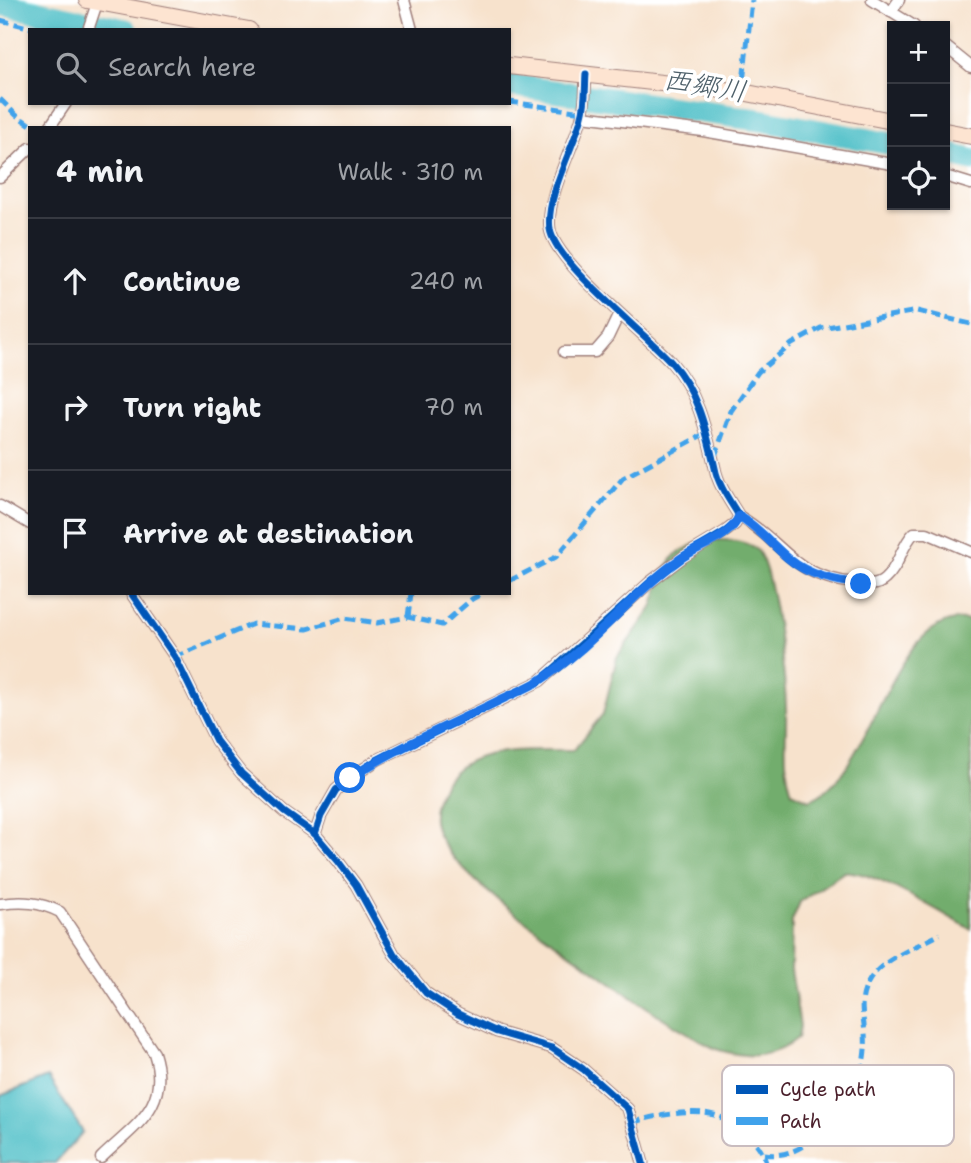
<!DOCTYPE html>
<html lang="en">
<head>
<meta charset="utf-8">
<style>
	body { margin:0; font-family:"Shantell Sans","Klee One",sans-serif; background:#20242c; color:#f1f3f6 }
	.controls { position:absolute; right:21px; top:21px; display:grid; overflow:hidden; border-radius:0px; box-shadow:0 2px 5px #0004 }
	.controls button { width:63px; height:63px; display:grid; place-items:center; padding:0; border:0; border-bottom:2px solid #363941; background:#171b24; color:#f1f3f6; font:35px sans-serif }
	.stop { position:absolute; width:21px; height:21px; margin:-16px; border:5px solid #1a73e8; border-radius:50%; background:#fff }
	.stop.end { background:#1a73e8; border-color:#fff; box-shadow:0 2px 7px #0008 }
	.list { margin:0; padding:0; list-style:none }
	h2 { display:flex; justify-content:space-between; align-items:center; height:91px; margin:0; padding:0 28px; font-size:30px }
	h2 small { font-size:23px; font-weight:400; color:#9ea1a6 }
	.list li { display:grid; grid-template-columns:46px 1fr auto; gap:21px; align-items:center; box-sizing:border-box; height:126px; padding:0 28px; border-top:2px solid #363941 }
	.list b { display:block; font-size:26px; white-space:nowrap }
	.list em { font-size:23px; font-style:normal; color:#9ea1a6 }
	.icon { flex:none; width:38px; height:38px; fill:none; stroke:currentColor; stroke-width:2; stroke-linecap:round; stroke-linejoin:round }
	.map { position:relative; flex:none; width:971px; height:1163px; overflow:hidden }
	.search { position:absolute; background:#171b24; box-shadow:0 2px 5px #0004; left:28px; top:28px; width:483px; height:77px; display:flex; align-items:center; gap:18px; box-sizing:border-box; padding:0 24px; border-radius:0px; color:#9ea1a6; font-size:26px }
	.panel { position:absolute; background:#171b24; box-shadow:0 2px 5px #0004; left:28px; top:126px; width:483px; height:469px; border-radius:0px }
	.map>svg:first-child { display:block }
	.forest { fill:#72ad6d; stroke:#5e664c; stroke-width:2 }
	.water { fill:#53c1c9; stroke:#4e707a; stroke-width:2 }
	.lines { fill:none; stroke-linecap:round; stroke-linejoin:round }
	.river { stroke:#53c1c9; stroke-width:23 }
	.minor-casing { stroke:#a0807c; stroke-width:13 }
	.secondary-casing { stroke:#a0807c; stroke-width:18 }
	.minor { stroke:#fff; stroke-width:10 }
	.secondary { stroke:#fde4d1; stroke-width:16 }
	.quiet { stroke:#40a2eb; stroke-width:5; stroke-dasharray:10 5; stroke-linecap:butt }
	.cycleway-casing { stroke:#fff; stroke-width:11 }
	.cycleway { stroke:#0057b8; stroke-width:7 }
	.route { stroke:#1a73e8; stroke-width:9 }
	.labels { text-anchor:middle; stroke-width:7; stroke-linejoin:round; paint-order:stroke }
	.water-label { font-size:28px; font-style:italic; fill:#4e606a; stroke:#fff }
	.key { fill:#fff; stroke:#c9bcbf; stroke-width:2 }
	.key-label { font-size:19px; fill:#4a1f2b }
</style>
</head>
<body>
<div class="map">
<svg width="971" height="1163" viewBox="0 0 971 1163">
	<rect width="100%" height="100%" fill="#fff"/>
	<filter id="ink" filterUnits="userSpaceOnUse"><feTurbulence type="fractalNoise" baseFrequency=".0143" numOctaves="2"/><feDisplacementMap in="SourceGraphic" scale="14" xChannelSelector="R" yChannelSelector="G"/><feConvolveMatrix kernelMatrix="1 2 1 2 8 2 1 2 1" color-interpolation-filters="sRGB"/></filter>
	<filter id="wash" filterUnits="userSpaceOnUse"><feTurbulence type="fractalNoise" baseFrequency=".00686" numOctaves="4" result="noise"/><feDisplacementMap in="SourceGraphic" scale="28" xChannelSelector="R" yChannelSelector="G"/><feGaussianBlur stdDeviation="1.57" result="paint"/><feColorMatrix in="noise" values="0 0 0 0 0 0 0 0 0 0 0 0 0 0 0 0 0 1.4 0 .05"/><feComposite in="paint" operator="in"/></filter>
	<g filter="url(#wash)">
		<rect width="100%" height="100%" fill="#f7e2cc"/>
		<path class="forest" d="M701 540C717 540 741 538 755 548 773 561 785 680 786 706 787 735 782 764 792 792L809 800C872 780 894 602 971 621V929C944 915 870 868 844 872L800 902 792 921 791 970 800 1026 798 1038C774 1058 749 1059 719 1050 709 1047 700 1040 691 1035 654 1014 620 989 586 964 547 936 441 869 434 821 433 810 436 800 441 790 462 743 530 751 574 750L603 714 617 657 652 608 665 569 675 555Z"/>
		<path class="water" d="M48 1077 83 1132 55 1163H0V1096Z"/>
		<g class="lines">
			<g class="river">
				<path d="M0 4 126 30"/>
				<path d="M509 85 760 120 892 144"/>
				<path d="M945 153 971 160"/>
			</g>
		</g>
	</g>
	<g filter="url(#ink)">
		<g class="lines">
			<defs>
				<g id="minor">
					<path d="M404 0 412 30"/>
					<path d="M872 0 914 26"/>
					<path d="M891 12 899 0"/>
					<path d="M88 30 98 0"/>
					<path d="M945 46 971 67"/>
					<path d="M582 116 703 131 892 164"/>
					<path d="M49 128 66 103"/>
					<path d="M945 176 971 184"/>
					<path d="M0 177 30 148"/>
					<path d="M564 352H595L608 337 619 314"/>
					<path d="M0 506 30 524"/>
					<path d="M739 516C787 544 789 575 854 583 866 585 877 587 885 579 899 567 901 546 914 533H927L971 552"/>
					<path d="M131 593 175 657 216 741 241 773 284 812 315 834 338 861 356 885 394 954 426 993 458 1014 497 1032 552 1048 583 1069 628 1109 643 1163"/>
					<path d="M315 834 321 816 336 790 350 778 377 760 540 681 649 583 683 557 726 531 735 524 739 516C730 501 718 485 715 468 706 430 698 392 671 362 645 333 555 263 550 229 545 198 574 147 582 116 586 103 585 87 586 74"/>
					<path d="M0 904C23 901 40 902 60 912L154 1053C171 1106 136 1124 101 1158"/>
				</g>
				<g id="secondary">
					<path d="M87 0 249 30"/>
					<path d="M509 66 742 92 892 121"/>
					<path d="M945 131 971 136"/>
				</g>
			</defs>
			<use href="#minor" class="minor-casing"/>
			<use href="#secondary" class="secondary-casing"/>
			<use href="#minor" class="minor"/>
			<use href="#secondary" class="secondary"/>
			<g class="quiet">
				<path d="M0 20 40 30"/>
				<path d="M742 92 752 0"/>
				<path d="M0 99 16 115 35 128"/>
				<path d="M509 102 583 112"/>
				<path d="M715 456 731 411 758 372 792 344 821 328 917 311 971 324"/>
				<path d="M509 581 556 557 623 478 706 433"/>
				<path d="M408 617 411 593"/>
				<path d="M175 657 253 624 307 629 345 618 377 623 408 617 442 625 472 599 483 593"/>
				<path d="M632 1123C649 1116 685 1111 704 1113 728 1115 761 1139 766 1163"/>
				<path d="M764 1154C787 1158 805 1147 821 1132 849 1106 868 1073 865 1033 863 1013 858 1000 869 981 881 959 919 946 940 934"/>
			</g>
			<defs>
				<g id="cycleway">
					<path d="M131 593 175 657 216 741 241 773 284 812 315 834 338 861 356 885 394 954 426 993 458 1014 497 1032 552 1048 583 1069 628 1109 643 1163"/>
					<path d="M315 834 321 816 336 790 350 778 377 760 540 681 649 583 683 557 726 531 735 524 739 516C730 501 718 485 715 468 706 430 698 392 671 362 645 333 555 263 550 229 545 198 574 147 582 116 586 103 585 87 586 74"/>
				</g>
			</defs>
			<use href="#cycleway" class="cycleway-casing"/>
			<use href="#cycleway" class="cycleway"/>
		</g>
	</g>
	<g class="lines" filter="url(#ink)">
		<path class="route" d="M350 778C396 748 447 726 496 702 510 695 526 689 539 681 592 648 630 595 680 559 699 545 730 539 739 516 758 527 772 545 789 559 809 576 836 581 861 584"/>
	</g>
	<g class="labels">
		<g class="water-label">
			<text transform="translate(705 85) rotate(9)" y="10">西郷川</text>
		</g>
	</g>
	<rect x="722" y="1065" width="232" height="81" rx="10" class="key"/>
	<rect x="736" y="1085" width="32" height="9" fill="#0057b8"/>
	<rect x="736" y="1117" width="32" height="8" fill="#40a2eb"/>
	<g class="key-label">
		<text x="780" y="1096">Cycle path</text>
		<text x="780" y="1128">Path</text>
	</g>
</svg>
<div class="controls">
<button>+</button>
<button>−</button>
<button><svg class="icon" aria-label="locate" viewBox="0 0 24 24"><circle cx="12" cy="12" r="6"/><path d="M12 2v4M12 18v4M2 12h4M18 12h4"/></svg></button>
</div>
<div class="stop" style="left:350px;top:778px"></div>
<div class="stop end" style="left:861px;top:584px"></div>
<div class="search"><svg class="icon" aria-label="search" viewBox="0 0 24 24"><circle cx="10" cy="10" r="6"/><path d="M15 15l6 6"/></svg>Search here</div>
<section class="panel">
<h2>4 min<small>Walk · 310 m</small></h2>
<ul class="list">
<li><svg class="icon" aria-label="ahead" viewBox="0 0 24 24"><path d="M12 20V5M6 11l6-6 6 6"/></svg><div><b>Continue</b></div><em>240 m</em></li>
<li><svg class="icon" aria-label="right" viewBox="0 0 24 24"><path d="M7 20v-9h11M14 6l5 5-5 5"/></svg><div><b>Turn right</b></div><em>70 m</em></li>
<li><svg class="icon" aria-label="arrive" viewBox="0 0 24 24"><path d="M6 21V4h12l-3 4 3 4H6"/></svg><div><b>Arrive at destination</b></div></li>
</ul>
</section>
</div>
</body>
</html>
